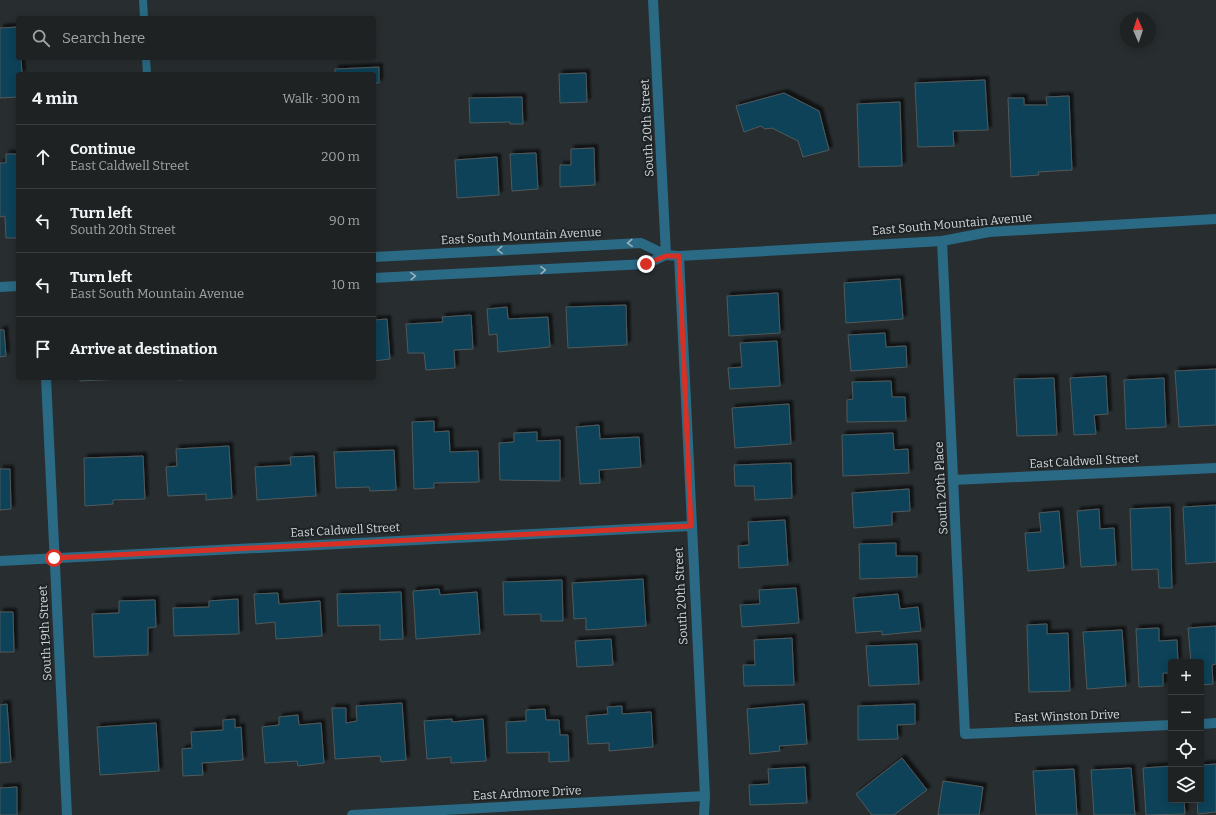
<!DOCTYPE html>
<html lang="en">
<head>
<meta charset="utf-8">
<style>
	body { margin:0; font-family:Bitter,serif; background:#262a2b; color:#f1f3f6 }
	.controls { position:absolute; right:12px; bottom:12px; display:grid; overflow:hidden; border-radius:4px; box-shadow:0 2px 10px #0003 }
	.controls button { width:36px; height:36px; display:grid; place-items:center; padding:0; border:0; border-bottom:1px solid #3c3f41; background:#1e2223; color:#f1f3f6; font:20px sans-serif }
	.compass { position:absolute; left:1120px; top:12px; width:36px; height:36px; border-radius:50%; background:#1e2223; box-shadow:0 2px 10px #0003; rotate:357deg }
	.stop { position:absolute; width:12px; height:12px; margin:-9px; border:3px solid #d93025; border-radius:50%; background:#fff }
	.stop.end { background:#d93025; border-color:#fff; box-shadow:0 1px 4px #0008 }
	.list { margin:0; padding:0; list-style:none }
	h2 { display:flex; justify-content:space-between; align-items:center; height:52px; margin:0; padding:0 16px; font-size:17px }
	h2 small { font-size:13px; font-weight:400; color:#a1a4a6 }
	.list li { display:grid; grid-template-columns:26px 1fr auto; gap:12px; align-items:center; box-sizing:border-box; height:64px; padding:0 16px; border-top:1px solid #3c3f41 }
	.list b { display:block; font-size:15px; white-space:nowrap }
	.list p { margin:0; font-size:13px; white-space:nowrap; color:#a1a4a6 }
	.list em { font-size:13px; font-style:normal; color:#a1a4a6 }
	.icon { flex:none; width:22px; height:22px; fill:none; stroke:currentColor; stroke-width:2; stroke-linecap:round; stroke-linejoin:round }
	.map { position:relative; flex:none; width:1216px; height:815px; overflow:hidden }
	.search { position:absolute; background:#1e2223; box-shadow:0 2px 10px #0003; left:16px; top:16px; width:360px; height:44px; display:flex; align-items:center; gap:10px; box-sizing:border-box; padding:0 14px; border-radius:4px; color:#a1a4a6; font-size:15px }
	.panel { position:absolute; background:#1e2223; box-shadow:0 2px 10px #0003; left:16px; top:72px; width:360px; height:308px; border-radius:4px }
	.map>svg:first-child { display:block }
	.building { fill:#074358; stroke:#53595c; filter:url(#shadow) }
	.lines { fill:none; stroke-linecap:round; stroke-linejoin:round }
	.lane { stroke:#2a6a84; stroke-width:8 }
	.street { stroke:#2a6a84; stroke-width:10 }
	.oneway { stroke:#98b1bb }
	.route { stroke:#d93025; stroke-width:5 }
	.labels { text-anchor:middle; stroke-width:4; stroke-linejoin:round; paint-order:stroke }
	.street-label { font-size:12px; fill:#d3d7d8; stroke:#1e2325 }
</style>
</head>
<body>
<div class="map">
<svg width="1216" height="815" viewBox="0 0 1216 815">
	<defs>
		<filter id="shadow"><feDropShadow dx="3.5" dy="-3.5" stdDeviation="1" flood-color="#0009"/></filter>
	</defs>
	<rect width="100%" height="100%" fill="#282d2f"/>
	<g class="building">
		<path d="M18 27V58H21L22 74H18V97L0 98V28Z"/>
		<path d="M379 67V83H374V74H335V69Z"/>
		<path d="M586 73 587 102 560 103 559 74Z"/>
		<path d="M985 80 988 130 953 131 954 146 918 147 915 83Z"/>
		<path d="M784 93 819 111 829 150 803 157 798 141 772 128 765 129 761 126 744 132 736 106Z"/>
		<path d="M1069 96 1072 170 1038 172 1039 175 1011 177 1008 98H1024V105H1047L1046 97Z"/>
		<path d="M522 97 523 124H510V122L470 123 469 98Z"/>
		<path d="M900 102 902 166 859 167 857 104Z"/>
		<path d="M594 148 595 185 560 187V165H571V149Z"/>
		<path d="M536 153 538 189 512 191 510 154Z"/>
		<path d="M6 154H18V238H6L5 216 0 217V163H6Z"/>
		<path d="M497 157 499 195 457 198 455 160Z"/>
		<path d="M900 279 903 319 846 323 844 283Z"/>
		<path d="M778 293 780 333 729 336 727 296Z"/>
		<path d="M626 305 627 345 568 348 566 307Z"/>
		<path d="M507 307 508 319 548 317 550 347 498 352 497 334 489 335 487 309Z"/>
		<path d="M471 315 473 349 454 350 455 368 426 370 424 353H408L406 324 443 322 442 317Z"/>
		<path d="M387 319 390 359 374 361V320Z"/>
		<path d="M0 330H4L6 356 0 357Z"/>
		<path d="M885 333 886 347 906 346 907 367 851 371 848 335Z"/>
		<path d="M777 341 780 386 730 389 728 368 742 367 740 343Z"/>
		<path d="M1216 369V425L1179 427 1175 371Z"/>
		<path d="M1106 376 1108 414 1094 415 1096 434 1074 435 1070 378Z"/>
		<path d="M80 378H144L80 381Z"/>
		<path d="M177 378H196V379L177 380Z"/>
		<path d="M1054 378 1057 435 1017 436 1014 379Z"/>
		<path d="M1164 378 1166 427 1126 429 1124 380Z"/>
		<path d="M891 381 892 397H905L906 421 847 422V400L853 399 852 382Z"/>
		<path d="M789 404 791 444 735 448 732 408Z"/>
		<path d="M434 421V432L449 431 450 452 478 451 479 482 434 483V488L414 489 412 422Z"/>
		<path d="M599 425 600 439 639 437 641 467 599 470 600 483 580 484 576 427Z"/>
		<path d="M537 432V441L560 440V481L500 480 499 443 514 442V433Z"/>
		<path d="M893 433 894 450 908 449 909 473 843 476 842 435Z"/>
		<path d="M229 446 232 498 206 500V494L168 496 166 467 177 466 176 449Z"/>
		<path d="M394 450 396 490 370 491 369 487 336 488 334 452Z"/>
		<path d="M143 456 145 499 113 500V504L85 506 84 458Z"/>
		<path d="M314 456 316 496 257 500 255 467 291 465 290 457Z"/>
		<path d="M791 463 792 498 755 500 754 486H735L734 465Z"/>
		<path d="M0 469H10L11 509 0 510Z"/>
		<path d="M909 489 910 511 892 512V525L854 528 852 493Z"/>
		<path d="M1216 505V562L1186 564 1183 507Z"/>
		<path d="M1170 507 1172 588H1159L1158 569 1132 570 1130 509Z"/>
		<path d="M1099 509 1100 529 1114 528 1116 565 1081 567 1077 511Z"/>
		<path d="M1059 511 1064 568 1028 571 1025 533 1041 532 1039 513Z"/>
		<path d="M785 520 788 565 739 568 738 546 749 545 748 522Z"/>
		<path d="M896 543V556H917V577L860 579 859 544Z"/>
		<path d="M643 579 646 626 586 630V618L574 619 572 583Z"/>
		<path d="M562 580 563 621H541V614L504 615 503 582Z"/>
		<path d="M796 588 799 623 742 627 740 605 760 604 759 590Z"/>
		<path d="M439 589 440 595 477 592 480 634 416 639 413 591Z"/>
		<path d="M401 592 403 639 380 640V625L338 626 337 594Z"/>
		<path d="M278 593 279 604 320 601 322 636 276 639 275 622 256 624 254 594Z"/>
		<path d="M898 594 900 609 918 607 921 631 882 635V631L856 633 853 598Z"/>
		<path d="M238 599 239 634 174 636 173 608 209 607V601Z"/>
		<path d="M155 600 156 627 148 628V655L94 657 92 614 119 613V601Z"/>
		<path d="M0 612H13L14 652H0Z"/>
		<path d="M1047 624V634L1068 633 1070 691 1029 692 1027 625Z"/>
		<path d="M1216 626V664L1212 665 1213 684 1201 685V662H1191L1188 628Z"/>
		<path d="M1159 628V641L1177 640 1178 662H1171V673H1163V686L1139 687 1136 629Z"/>
		<path d="M1122 630 1126 686 1087 689 1083 632Z"/>
		<path d="M792 638 794 685 744 686 743 665H755L754 640Z"/>
		<path d="M611 639 613 665 577 667 575 641Z"/>
		<path d="M917 644 919 684 869 686 866 646Z"/>
		<path d="M402 703 406 760 381 762 380 756 335 759 332 708H346V723L357 721 356 706Z"/>
		<path d="M7 704 11 762 0 763V705Z"/>
		<path d="M804 704 807 744 779 746 780 751 750 754 747 709Z"/>
		<path d="M915 704V724L897 725 898 739 858 740V706Z"/>
		<path d="M622 706V714L651 712 653 747 609 751V743L588 744 586 716 608 714 607 707Z"/>
		<path d="M545 709 546 720H559L560 735H568L569 761 549 762V752L507 753 506 722 526 721V710Z"/>
		<path d="M298 715 299 725 321 723 324 763 298 766 297 761 265 763 262 727 279 725V717Z"/>
		<path d="M235 719V728L241 727 243 760 202 763 203 775 183 776 182 749 192 748 191 732 223 730V720Z"/>
		<path d="M452 719V722L483 719 486 761 451 763V757L427 759 424 721Z"/>
		<path d="M156 723 159 771 100 775 97 727Z"/>
		<path d="M902 758 927 790 894 815H872L856 794Z"/>
		<path d="M1216 764V812L1198 814 1197 800H1201V765Z"/>
		<path d="M1171 766V800H1184L1185 814 1146 815 1143 768Z"/>
		<path d="M805 767 807 803 750 805 749 785 769 784 768 769Z"/>
		<path d="M1131 768 1135 815H1094L1091 770Z"/>
		<path d="M1074 769 1077 815H1036L1033 771Z"/>
		<path d="M943 781 983 787 979 815H938Z"/>
		<path d="M17 787V815H0V788Z"/>
	</g>
	<g class="lines">
		<g class="lane">
			<path d="M143 0 144 18"/>
			<path d="M146 58 147 74"/>
		</g>
		<g class="street">
			<path d="M653 0 666 255"/>
			<path d="M942 241 965 734 1171 725"/>
			<path d="M679 256 705 796 704 815"/>
			<path d="M374 257 641 243 666 255 679 256 942 241 989 232 1216 219"/>
			<path d="M374 278 646 264 666 255"/>
			<path d="M0 287 18 286"/>
			<path d="M46 378 67 815"/>
			<path d="M953 480 1216 468"/>
			<path d="M0 561 691 526"/>
			<path d="M1201 724 1216 723"/>
			<path d="M352 815 705 796"/>
		</g>
	</g>
	<defs><path id="oneway-chevron" d="M-2-3.5L2.5 0L-2 3.5" fill="none" stroke-width="1.6" stroke-linecap="round" stroke-linejoin="round"/></defs>
	<g class="oneway">
		<use href="#oneway-chevron" transform="translate(630 243) rotate(177)"/>
		<use href="#oneway-chevron" transform="translate(500 250) rotate(177)"/>
		<use href="#oneway-chevron" transform="translate(543 270) rotate(-3)"/>
		<use href="#oneway-chevron" transform="translate(413 276) rotate(-3)"/>
	</g>
	<g class="lines">
		<path class="route" d="M54 558 691 526 679 256H666L646 264"/>
	</g>
	<g class="labels">
		<g class="street-label">
			<text transform="translate(647 128) rotate(-93)" y="4">South 20th Street</text>
			<text transform="translate(952 224) rotate(-5)" y="4">East South Mountain Avenue</text>
			<text transform="translate(521 236) rotate(-3)" y="4">East South Mountain Avenue</text>
			<text transform="translate(1084 461) rotate(-3)" y="4">East Caldwell Street</text>
			<text transform="translate(941 488) rotate(-93)" y="4">South 20th Place</text>
			<text transform="translate(345 530) rotate(-3)" y="4">East Caldwell Street</text>
			<text transform="translate(681 596) rotate(-93)" y="4">South 20th Street</text>
			<text transform="translate(45 633) rotate(-93)" y="4">South 19th Street</text>
			<text transform="translate(1067 716) rotate(-2)" y="4">East Winston Drive</text>
			<text transform="translate(527 793) rotate(-3)" y="4">East Ardmore Drive</text>
		</g>
	</g>
</svg>
<div class="controls">
<button>+</button>
<button>−</button>
<button><svg class="icon" aria-label="locate" viewBox="0 0 24 24"><circle cx="12" cy="12" r="6"/><path d="M12 2v4M12 18v4M2 12h4M18 12h4"/></svg></button>
<button><svg class="icon" aria-label="layers" viewBox="0 0 24 24"><path d="M12 4l9 5-9 5-9-5zM3 14l9 5 9-5"/></svg></button>
</div>
<svg class="compass" viewBox="-18 -18 36 36"><path d="M0-13l5 13h-10z" fill="#e53935"/><path d="M0 13l5-13h-10z" fill="#a1a4a6"/></svg>
<div class="stop" style="left:54px;top:558px"></div>
<div class="stop end" style="left:646px;top:264px"></div>
<div class="search"><svg class="icon" aria-label="search" viewBox="0 0 24 24"><circle cx="10" cy="10" r="6"/><path d="M15 15l6 6"/></svg>Search here</div>
<section class="panel">
<h2>4 min<small>Walk · 300 m</small></h2>
<ul class="list">
<li><svg class="icon" aria-label="ahead" viewBox="0 0 24 24"><path d="M12 20V5M6 11l6-6 6 6"/></svg><div><b>Continue</b><p>East Caldwell Street</p></div><em>200 m</em></li>
<li><svg class="icon" aria-label="left" viewBox="0 0 24 24"><path d="M17 20v-9H6M10 6l-5 5 5 5"/></svg><div><b>Turn left</b><p>South 20th Street</p></div><em>90 m</em></li>
<li><svg class="icon" aria-label="left" viewBox="0 0 24 24"><path d="M17 20v-9H6M10 6l-5 5 5 5"/></svg><div><b>Turn left</b><p>East South Mountain Avenue</p></div><em>10 m</em></li>
<li><svg class="icon" aria-label="arrive" viewBox="0 0 24 24"><path d="M6 21V4h12l-3 4 3 4H6"/></svg><div><b>Arrive at destination</b></div></li>
</ul>
</section>
</div>
</body>
</html>
